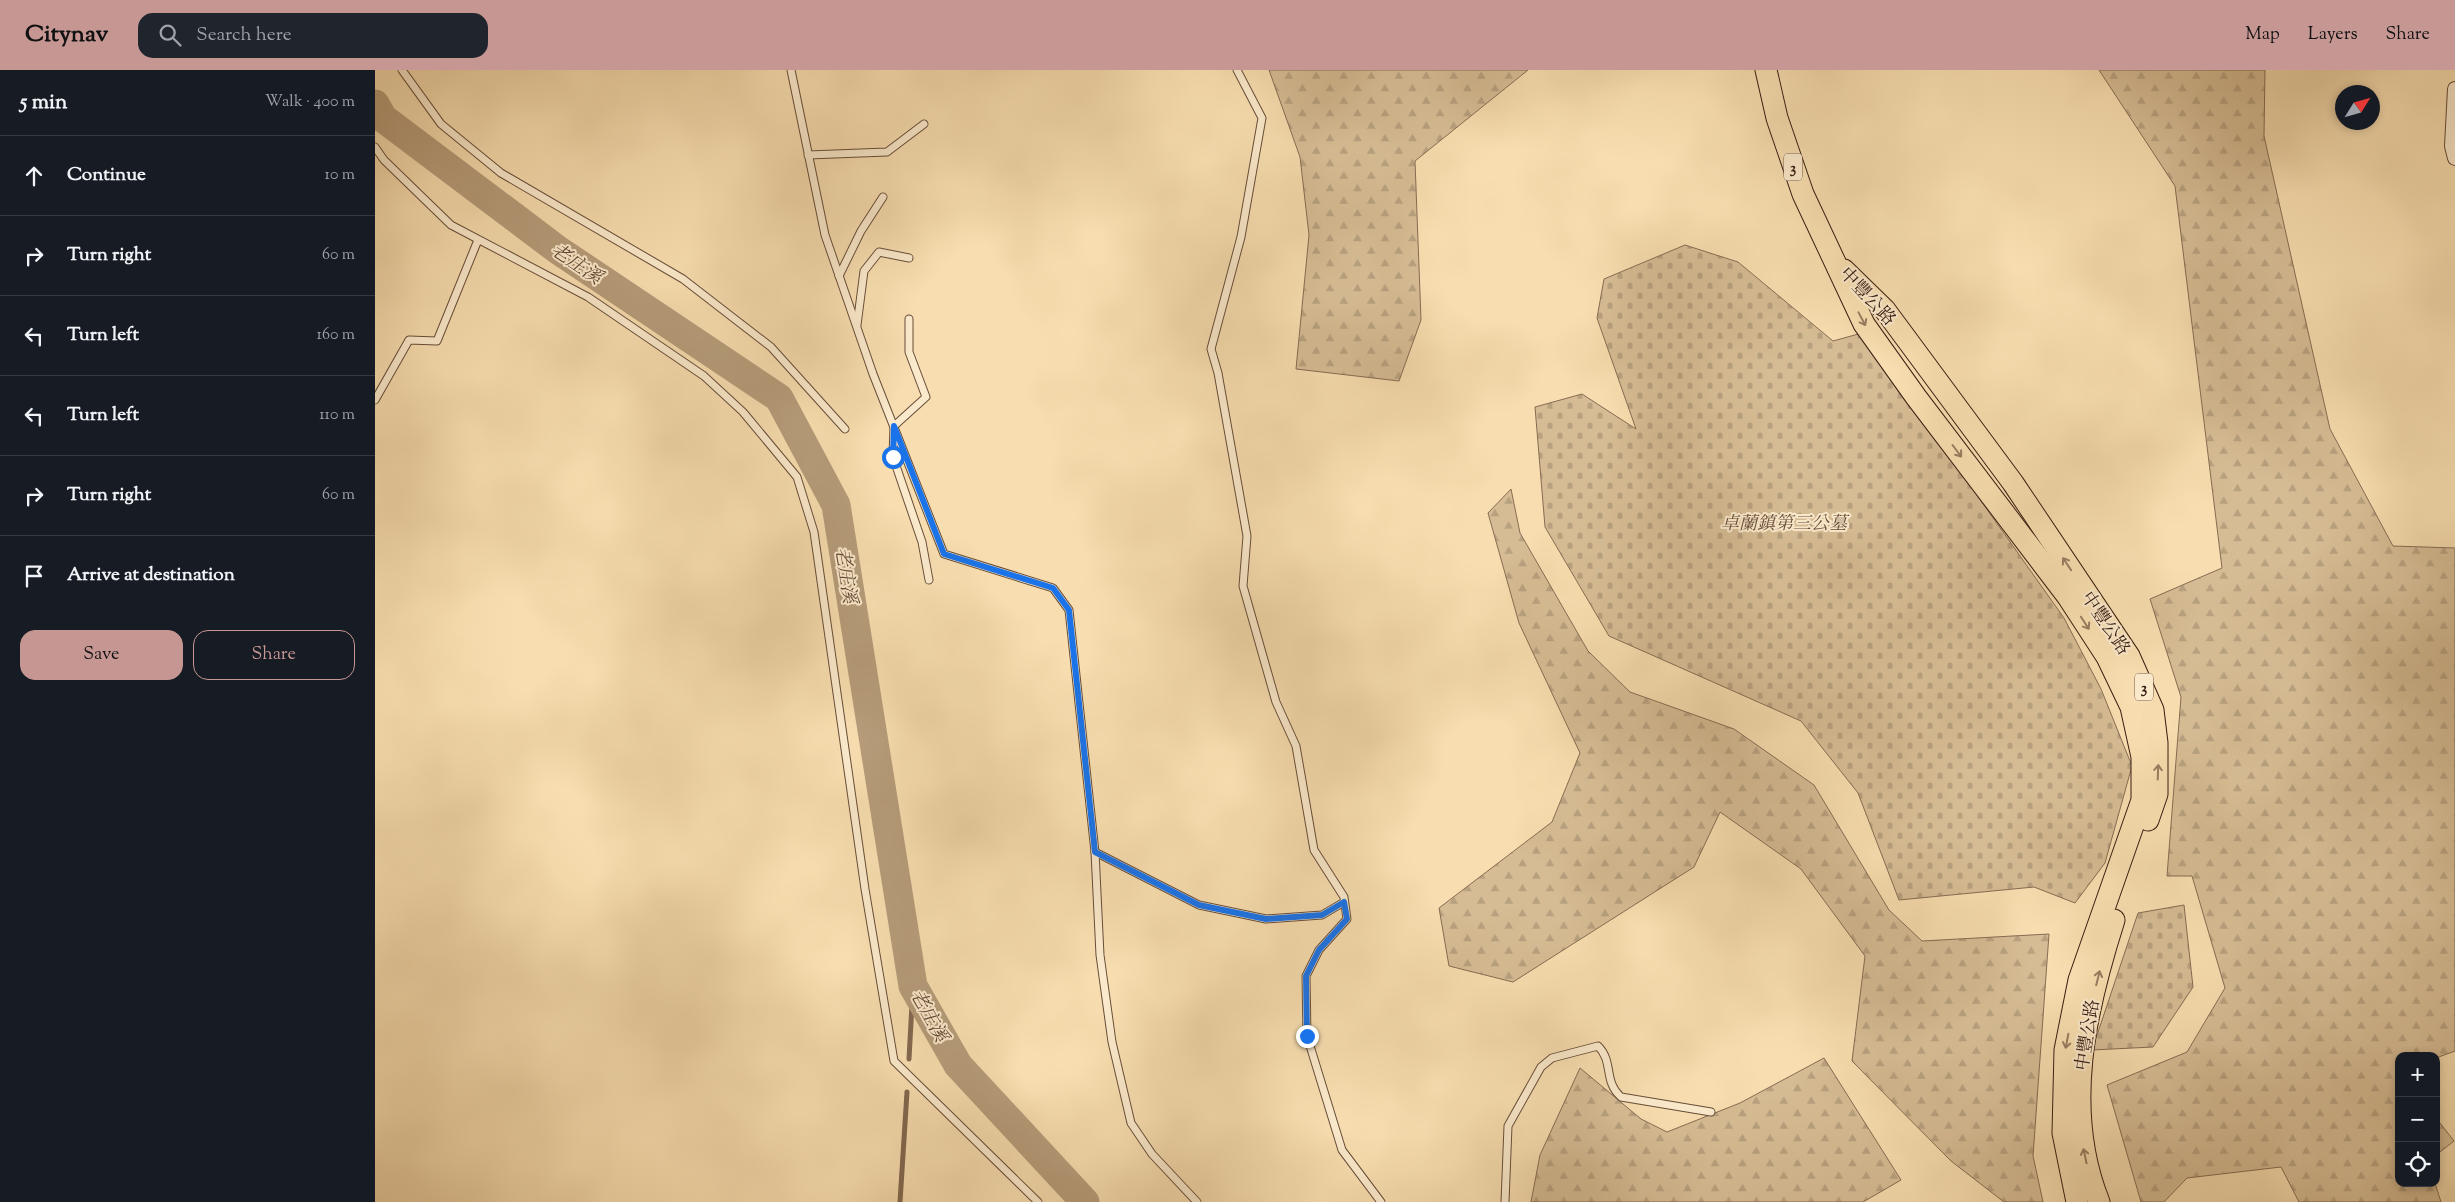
<!DOCTYPE html>
<html lang="en">
<head>
<meta charset="utf-8">
<style>
	body { margin:0; font-family:"Sorts Mill Goudy","Noto Serif TC",serif; background:#20242c; color:#f1f3f6 }
	.controls { position:absolute; right:15px; bottom:15px; display:grid; overflow:hidden; border-radius:10px; box-shadow:0 2px 8px #0003 }
	.controls button { width:45px; height:45px; display:grid; place-items:center; padding:0; border:0; border-bottom:1px solid #363941; background:#171b24; color:#f1f3f6; font:25px sans-serif }
	.compass { position:absolute; left:1960px; top:15px; width:45px; height:45px; border-radius:50%; background:#171b24; box-shadow:0 2px 8px #0003; rotate:53deg }
	.stop { position:absolute; width:15px; height:15px; margin:-11px; border:4px solid #1a73e8; border-radius:50%; background:#fff }
	.stop.end { background:#1a73e8; border-color:#fff; box-shadow:0 1px 5px #0008 }
	.list { margin:0; padding:0; list-style:none }
	h2 { display:flex; justify-content:space-between; align-items:center; height:65px; margin:0; padding:0 20px; font-size:21px }
	h2 small { font-size:16px; font-weight:400; color:#9ea1a6 }
	.list li { display:grid; grid-template-columns:32px 1fr auto; gap:15px; align-items:center; box-sizing:border-box; height:80px; padding:0 20px; border-top:1px solid #363941 }
	.list b { display:block; font-size:19px; white-space:nowrap }
	.list em { font-size:16px; font-style:normal; color:#9ea1a6 }
	.actions { display:flex; gap:10px; padding:15px 20px }
	.actions a { flex:1; padding:11px 0; border:1px solid #c59692; border-radius:15px; text-align:center; font-size:18px; color:#c59692 }
	.actions .main { background:#c59692; color:#111 }
	.icon { flex:none; width:28px; height:28px; fill:none; stroke:currentColor; stroke-width:2; stroke-linecap:round; stroke-linejoin:round }
	.map { position:relative; flex:none; width:2080px; height:1132px; overflow:hidden }
	header { display:flex; align-items:center; gap:30px; box-sizing:border-box; height:70px; padding:0 25px; background:#c59692; color:#111 }
	header strong { font-size:24px }
	nav { display:flex; gap:28px; margin-inline-start:auto; font-size:18px }
	.search { width:350px; height:45px; background:#20242c; display:flex; align-items:center; gap:12px; box-sizing:border-box; padding:0 18px; border-radius:15px; color:#9ea1a6; font-size:19px }
	main { display:flex }
	aside { flex:1; background:#171b24 }
	.map>svg:first-child { display:block }
	.forest { fill:url(#forest-firs); stroke:#866c53 }
	.cemetery { fill:url(#cemetery-stones); stroke:#866c53 }
	.lines { fill:none; stroke-linecap:round; stroke-linejoin:round }
	.stream { stroke:#836950; stroke-width:5 }
	.river { stroke:#b69c7a; stroke-width:29 }
	.lane-casing { stroke:#674d39; stroke-width:9 }
	.street-casing { stroke:#674d39; stroke-width:16 }
	.primary-casing { stroke:#371d12; stroke-width:23 }
	.lane { stroke:#fae9cb; stroke-width:7 }
	.street { stroke:#fae9cb; stroke-width:14 }
	.primary { stroke:#f7ddaf; stroke-width:21 }
	.oneway { stroke:#977d60 }
	.route { stroke:#1a73e8; stroke-width:6 }
	.labels { text-anchor:middle; stroke-width:4; stroke-linejoin:round; paint-order:stroke }
	.shield { fill:#fae9cb; stroke:#725a4a; stroke-width:1 }
	.shield-label { font-size:16px; font-weight:bold; fill:#371d12 }
	.street-label { font-size:18px; fill:#371d12; stroke:#fae9cb }
	.park-label { font-size:18px; font-style:italic; fill:#674d39; stroke:#fae9cb }
	.water-label { font-size:19px; font-style:italic; fill:#634936; stroke:#fae9cb }
</style>
</head>
<body>
<header>
<strong>Citynav</strong>
<div class="search"><svg class="icon" aria-label="search" viewBox="0 0 24 24"><circle cx="10" cy="10" r="6"/><path d="M15 15l6 6"/></svg>Search here</div>
<nav><a>Map</a><a>Layers</a><a>Share</a></nav>
</header>
<main>
<aside>
<h2>5 min<small>Walk · 400 m</small></h2>
<ul class="list">
<li><svg class="icon" aria-label="ahead" viewBox="0 0 24 24"><path d="M12 20V5M6 11l6-6 6 6"/></svg><div><b>Continue</b></div><em>10 m</em></li>
<li><svg class="icon" aria-label="right" viewBox="0 0 24 24"><path d="M7 20v-9h11M14 6l5 5-5 5"/></svg><div><b>Turn right</b></div><em>60 m</em></li>
<li><svg class="icon" aria-label="left" viewBox="0 0 24 24"><path d="M17 20v-9H6M10 6l-5 5 5 5"/></svg><div><b>Turn left</b></div><em>160 m</em></li>
<li><svg class="icon" aria-label="left" viewBox="0 0 24 24"><path d="M17 20v-9H6M10 6l-5 5 5 5"/></svg><div><b>Turn left</b></div><em>110 m</em></li>
<li><svg class="icon" aria-label="right" viewBox="0 0 24 24"><path d="M7 20v-9h11M14 6l5 5-5 5"/></svg><div><b>Turn right</b></div><em>60 m</em></li>
<li><svg class="icon" aria-label="arrive" viewBox="0 0 24 24"><path d="M6 21V4h12l-3 4 3 4H6"/></svg><div><b>Arrive at destination</b></div></li>
</ul>
<div class="actions"><a class="main">Save</a><a>Share</a></div>
</aside>
<div class="map">
<svg width="2080" height="1132" viewBox="0 0 2080 1132">
	<defs>
		<pattern id="forest-firs" width="22" height="20" patternUnits="userSpaceOnUse" patternTransform="scale(1.25)"><rect width="22" height="20" fill="#d6bc94"/><path d="M5 1l3.5 6h-7zM16 11l3.5 6h-7z" fill="#b8a17f"/></pattern>
		<pattern id="cemetery-stones" width="16" height="16" patternUnits="userSpaceOnUse" patternTransform="scale(1.25)"><rect width="16" height="16" fill="#d6bc94"/><path d="M2 7V4a2 2 0 0 1 4 0v3zM10 15v-3a2 2 0 0 1 4 0v3z" fill="#b8a17f"/></pattern>
	</defs>
	<rect width="100%" height="100%" fill="#f7ddaf"/>
	<filter id="stains"><feTurbulence type="fractalNoise" baseFrequency=".004" numOctaves="4"/><feColorMatrix values="0 0 0 0 .2 0 0 0 0 .09 0 0 0 0 .02 0 0 0 .5 -.17"/></filter>
	<radialGradient id="worn" r=".72"><stop offset=".6" stop-color="#630" stop-opacity="0"/><stop offset="1" stop-color="#630" stop-opacity=".3"/></radialGradient>
	<g class="forest">
		<path d="M894 0H1153L1040 91 1046 250 1024 311 921 299 934 165 925 87Z"/>
		<path d="M1724 0H1890L1889 66 1955 359 2018 476 2080 478V981L2061 988V986H2024V1113H2060L2066 1132H1924L1906 1097 1812 1108 1789 1132H1766L1732 1015 1812 982 1850 918 1817 806H1792L1806 627 1775 529 1847 498 1800 116Z"/>
		<path d="M1136 419 1145 463 1213 581 1255 622 1359 659 1439 715 1514 840 1547 871 1674 864 1658 1086 1668 1132H1629L1576 1091 1477 991 1490 886 1426 799 1345 742 1319 797 1138 912 1074 896 1064 838 1177 752 1205 683 1144 553 1113 443Z"/>
		<path d="M1449 988 1526 1110 1488 1132H1156L1165 1085 1205 998 1266 1049 1292 1062 1365 1033Z"/>
		<path d="M2061 1048 2079 1071 2061 1085Z"/>
	</g>
	<g class="cemetery">
		<path d="M1310 175 1363 192 1458 271 1487 263 1689 548 1726 619 1757 696 1730 793 1700 833 1659 817 1524 830 1483 723 1426 651 1234 566 1170 457 1160 337 1207 324 1261 359 1222 248 1229 209Z"/>
		<path d="M1809 835 1818 917 1778 977 1717 980 1763 843Z"/>
	</g>
	<g class="lines">
		<g class="stream">
			<path d="M534 989 538 916"/>
			<path d="M525 1132 532 1022"/>
		</g>
		<path class="river" d="M0 34 8 48 183 180 404 328 461 435 538 916 583 995 710 1132"/>
		<defs>
			<g id="lane">
				<path d="M27 0 66 54 126 103 308 209 396 277 470 359"/>
				<path d="M416 0 450 165 498 304 569 484 678 518 694 540 720 782 725 885 737 972 756 1053 777 1084 822 1132"/>
				<path d="M862 0 887 48 866 167 836 279 843 303 872 466 868 516 901 632 921 676 939 780 969 827 972 849 944 880 931 906 932 966 967 1080 1006 1132"/>
				<path d="M0 77 9 90 76 155 213 227 329 306 368 342 422 407 439 462 490 819 519 991 663 1132"/>
				<path d="M433 85 512 82 549 54"/>
				<path d="M464 206 486 161 508 127"/>
				<path d="M534 249V282L551 327 519 356 518 387 547 472 554 510"/>
				<path d="M482 255 489 201 504 182 534 188"/>
				<path d="M0 330 34 270 62 271 103 170"/>
				<path d="M720 782 824 835 891 849 947 845 969 832"/>
				<path d="M1130 1132 1133 1056 1166 997 1177 988 1223 976C1239 992 1228 1011 1246 1027L1336 1042"/>
			</g>
			<path id="street" d="M2080 19 2077 76 2080 88"/>
			<g id="primary">
				<path d="M1391 0 1402 48 1428 124 1489 254 1541 327 1693 527 1732 587 1756 637 1767 687V730L1704 910 1690 980 1688 1063 1702 1132"/>
				<path d="M1469 200 1510 240 1581 336 1638 413 1754 586 1778 640 1782 673V724L1773 750"/>
				<path d="M1724 1132C1687 1040 1710 941 1739 850"/>
			</g>
		</defs>
		<use href="#lane" class="lane-casing"/>
		<use href="#street" class="street-casing"/>
		<use href="#primary" class="primary-casing"/>
		<use href="#lane" class="lane"/>
		<use href="#street" class="street"/>
		<use href="#primary" class="primary"/>
	</g>
	<defs><path id="oneway-shaft" d="M-6 0H5M1.5-3L5.5 0L1.5 3" fill="none" stroke-width="1.6" stroke-linecap="round" stroke-linejoin="round" transform="scale(1.25)"/></defs>
	<g class="oneway">
		<use href="#oneway-shaft" transform="translate(1487 249) rotate(62)"/>
		<use href="#oneway-shaft" transform="translate(1582 381) rotate(53)"/>
		<use href="#oneway-shaft" transform="translate(1692 494) rotate(-124)"/>
		<use href="#oneway-shaft" transform="translate(1710 553) rotate(57)"/>
		<use href="#oneway-shaft" transform="translate(1783 702) rotate(-88)"/>
		<use href="#oneway-shaft" transform="translate(1723 908) rotate(-76)"/>
		<use href="#oneway-shaft" transform="translate(1692 971) rotate(101)"/>
		<use href="#oneway-shaft" transform="translate(1710 1086) rotate(-102)"/>
	</g>
	<g class="lines">
		<path class="route" d="M518 387 519 356 569 484 678 518 694 540 720 782 824 835 891 849 947 845 969 832 972 849 944 880 931 906 932 966"/>
	</g>
	<g class="labels">
		<g class="shield">
			<rect x="1409" y="83.5" width="18" height="27" rx="4"/>
			<rect x="1760" y="603.5" width="18" height="27" rx="4"/>
		</g>
		<g class="shield-label">
			<text x="1418" y="103">3</text>
			<text x="1769" y="623">3</text>
		</g>
		<g class="street-label">
			<text transform="translate(1493 226) rotate(47)" y="6">中豐公路</text>
			<text transform="translate(1731 553) rotate(56)" y="6">中豐公路</text>
			<text transform="translate(1712 965) rotate(-81)" y="6">中豐公路</text>
		</g>
		<g class="park-label">
			<text x="1409" y="459">卓蘭鎮第三公墓</text>
		</g>
		<g class="water-label">
			<text transform="translate(202 193) rotate(34)" y="7">老庄溪</text>
			<text transform="translate(472 505) rotate(81)" y="7">老庄溪</text>
			<text transform="translate(555 945) rotate(61)" y="7">老庄溪</text>
		</g>
	</g>
	<rect width="100%" height="100%" filter="url(#stains)"/>
	<rect width="100%" height="100%" fill="url(#worn)"/>
</svg>
<div class="controls">
<button>+</button>
<button>−</button>
<button><svg class="icon" aria-label="locate" viewBox="0 0 24 24"><circle cx="12" cy="12" r="6"/><path d="M12 2v4M12 18v4M2 12h4M18 12h4"/></svg></button>
</div>
<svg class="compass" viewBox="-18 -18 36 36"><path d="M0-13l5 13h-10z" fill="#e53935"/><path d="M0 13l5-13h-10z" fill="#9ea1a6"/></svg>
<div class="stop" style="left:518px;top:387px"></div>
<div class="stop end" style="left:932px;top:966px"></div>
</div>
</main>
</body>
</html>
